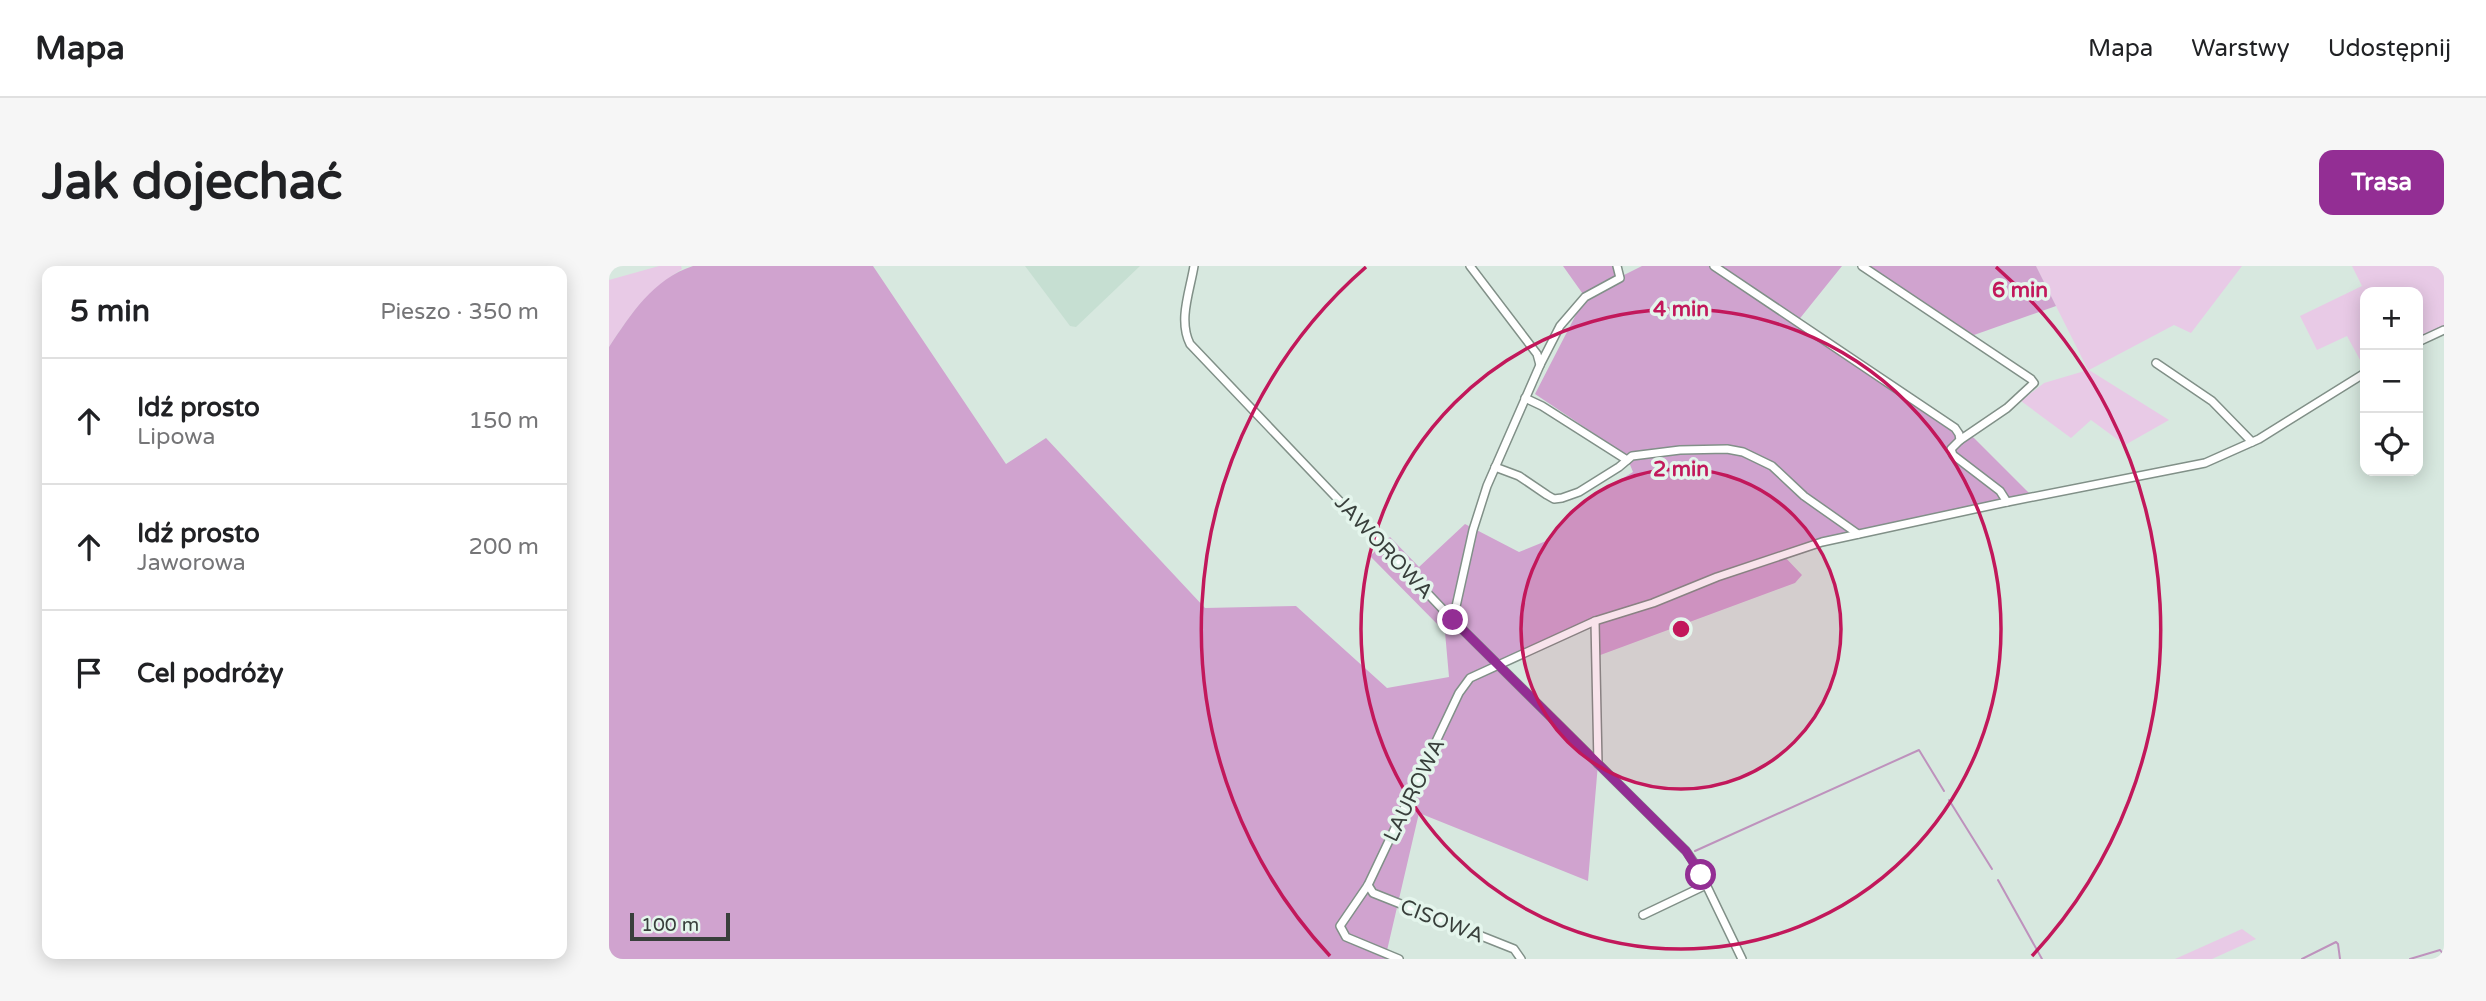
<!DOCTYPE html>
<html lang="pl">
<head>
<meta charset="utf-8">
<style>
	body { margin:0; font-family:"Varela Round",sans-serif; background:#f6f6f6; color:#202124 }
	.controls { position:absolute; right:21px; top:21px; display:grid; overflow:hidden; border-radius:14px; box-shadow:0 4px 18px #0003 }
	.controls button { width:63px; height:63px; display:grid; place-items:center; padding:0; border:0; border-bottom:2px solid #e0e0e0; background:#fff; color:#202124; font:35px sans-serif }
	.scale { position:absolute; left:21px; bottom:18px; width:100px; box-sizing:border-box; padding-left:7px; border:4px solid #383f3b; border-top:0; font-size:19px; line-height:24px; white-space:nowrap; color:#383f3b; -webkit-text-stroke:5px #e4f5ec; paint-order:stroke }
	.stop { position:absolute; width:21px; height:21px; margin:-16px; border:5px solid #932e94; border-radius:50%; background:#fff }
	.stop.end { background:#932e94; border-color:#fff; box-shadow:0 2px 7px #0008 }
	.list { margin:0; padding:0; list-style:none }
	h2 { display:flex; justify-content:space-between; align-items:center; height:91px; margin:0; padding:0 28px; font-size:30px }
	h2 small { font-size:23px; font-weight:400; color:#757577 }
	.list li { display:grid; grid-template-columns:46px 1fr auto; gap:21px; align-items:center; box-sizing:border-box; height:126px; padding:0 28px; border-top:2px solid #e0e0e0 }
	.list b { display:block; font-size:26px; white-space:nowrap }
	.list p { margin:0; font-size:23px; white-space:nowrap; color:#757577 }
	.list em { font-size:23px; font-style:normal; color:#757577 }
	.icon { flex:none; width:38px; height:38px; fill:none; stroke:currentColor; stroke-width:2; stroke-linecap:round; stroke-linejoin:round }
	.map { position:relative; flex:none; width:1835px; height:693px; overflow:hidden; border-radius:14px }
	header { display:flex; align-items:center; gap:42px; box-sizing:border-box; height:98px; padding:0 35px; background:#fff; border-bottom:2px solid #e0e0e0 }
	header strong { font-size:33px }
	nav { display:flex; gap:38px; margin-inline-start:auto; font-size:24px }
	.intro { display:flex; align-items:center; justify-content:space-between; box-sizing:border-box; height:168px; padding:0 42px }
	h1 { margin:0; font-size:49px }
	.button { padding:18px 32px; border-radius:14px; background:#932e94; color:#fff; font-size:24px; font-weight:700 }
	main { display:flex; gap:42px; padding:0 42px }
	aside { flex:1; background:#fff; border-radius:14px; box-shadow:0 4px 18px #0003 }
	.map>svg:first-child { display:block }
	.built { fill:#c6dfd2 }
	.green { fill:#e8cae6 }
	.forest { fill:#d0a3cf }
	.lines { fill:none; stroke-linecap:round; stroke-linejoin:round }
	.stream { stroke:#be92bd; stroke-width:2 }
	.minor-casing { stroke:#819088; stroke-width:10 }
	.minor { stroke:#fff; stroke-width:7 }
	.route { stroke:#932e94; stroke-width:9 }
	.ring { fill:none; stroke:#c2185b; stroke-width:3.5 }
	.labels { text-anchor:middle; stroke-width:7; stroke-linejoin:round; paint-order:stroke }
	.street-label { font-size:21px; fill:#383f3b; stroke:#e4f5ec }
	.centre { fill:#c2185b; stroke:#e4f5ec; stroke-width:3.5 }
	.ring-label { font-size:21px; text-anchor:middle; font-weight:bold; fill:#c2185b; stroke:#e4f5ec; stroke-width:7; stroke-linejoin:round; paint-order:stroke }
</style>
</head>
<body>
<header>
<strong>Mapa</strong>
<nav><a>Mapa</a><a>Warstwy</a><a>Udostępnij</a></nav>
</header>
<div class="intro"><h1>Jak dojechać</h1><a class="button">Trasa</a></div>
<main>
<aside>
<h2>5 min<small>Pieszo · 350 m</small></h2>
<ul class="list">
<li><svg class="icon" aria-label="ahead" viewBox="0 0 24 24"><path d="M12 20V5M6 11l6-6 6 6"/></svg><div><b>Idź prosto</b><p>Lipowa</p></div><em>150 m</em></li>
<li><svg class="icon" aria-label="ahead" viewBox="0 0 24 24"><path d="M12 20V5M6 11l6-6 6 6"/></svg><div><b>Idź prosto</b><p>Jaworowa</p></div><em>200 m</em></li>
<li><svg class="icon" aria-label="arrive" viewBox="0 0 24 24"><path d="M6 21V4h12l-3 4 3 4H6"/></svg><div><b>Cel podróży</b></div></li>
</ul>
</aside>
<div class="map">
<svg width="1835" height="693" viewBox="0 0 1835 693">
	<rect width="100%" height="100%" fill="#d7e8df"/>
	<path class="built" d="M416 0H531L467 61 461 60Z"/>
	<g class="green">
		<path d="M50 0H72L73 3C36 27 24 45 0 81V14Z"/>
		<path d="M1427 0H1633L1582 67 1565 59 1480 104 1560 154 1516 179 1482 154 1462 172 1412 135 1435 117 1479 104Z"/>
		<path d="M1743 0H1835V60L1809 72V26H1756V103L1738 70 1708 84 1691 50 1753 20Z"/>
		<path d="M1633 663 1647 673 1603 693H1566Z"/>
	</g>
	<g class="forest">
		<path d="M84 0H264L397 198 437 172 596 342 687 340 778 422 840 411 836 366 761 290 781 271 810 301 856 258 910 286 942 273 961 245 1024 206 1017 189 926 128 976 31 954 0H1003L1011 11 1033 0H1233L1188 56 1365 172 1420 227 1249 268 1174 289 1193 309 1186 317 986 391V355L888 398 989 498 979 615 810 547 776 693H0V81C22 48 44 13 84 0Z"/>
		<path d="M1253 0H1427L1447 40 1365 69Z"/>
	</g>
	<g class="lines">
		<g class="stream">
			<path d="M1340 534 1383 603"/>
			<path d="M1086 585 1310 484 1335 525"/>
			<path d="M1389 614 1433 693"/>
			<path d="M1693 693 1727 676 1729 678 1731 693"/>
			<path d="M1801 693 1831 684 1835 689"/>
		</g>
		<defs>
			<g id="minor">
				<path d="M585 0C581 25 569 54 581 78L844 354 1077 585 1090 604 1133 693"/>
				<path d="M861 0 928 88 931 99"/>
				<path d="M1105 0 1346 162 1350 168 1351 174 1342 183 1344 189 1391 225 1398 236"/>
				<path d="M1253 0 1422 113 1425 117 1398 142 1351 174"/>
				<path d="M1809 76 1835 64"/>
				<path d="M1547 97 1603 135 1643 176"/>
				<path d="M916 132 933 140 1018 194"/>
				<path d="M886 201 910 210 938 229 945 233 953 232 970 226 1010 201 1023 190 1071 184 1118 183 1134 186 1163 200 1195 230 1249 268"/>
				<path d="M844 354 864 264 878 220 931 99 951 60 976 31 1011 12 1008 0"/>
				<path d="M986 355 989 498"/>
				<path d="M759 619 764 627 905 683 912 693"/>
				<path d="M1034 649 1097 619"/>
				<path d="M790 693 737 671 731 660 759 619 850 427 861 412 986 355 1044 337 1108 311 1213 276 1398 236 1596 197 1650 173 1756 107"/>
			</g>
		</defs>
		<use href="#minor" class="minor-casing"/>
		<use href="#minor" class="minor"/>
	</g>
	<g class="lines">
		<path class="route" d="M844 354 1077 585 1092 609"/>
	</g>
	<circle cx="1072" cy="363" r="160" fill="#c2185b" fill-opacity=".12"/>
	<g class="ring">
		<circle cx="1072" cy="363" r="160"/>
		<circle cx="1072" cy="363" r="320"/>
		<path d="M721 690A480 480 0 0 1 757 1M1387 1A480 480 0 0 1 1423 690"/>
	</g>
	<g class="labels">
		<g class="street-label">
			<text transform="translate(775 281) rotate(47)" y="7">JAWOROWA</text>
			<text transform="translate(805 524) rotate(-64)" y="7">LAUROWA</text>
			<text transform="translate(833 655) rotate(21)" y="7">CISOWA</text>
		</g>
	</g>
	<circle cx="1072" cy="363" r="10" class="centre"/>
	<g class="ring-label">
		<text x="1411" y="31">6 min</text>
		<text x="1072" y="50">4 min</text>
		<text x="1072" y="210">2 min</text>
	</g>
</svg>
<div class="controls">
<button>+</button>
<button>−</button>
<button><svg class="icon" aria-label="locate" viewBox="0 0 24 24"><circle cx="12" cy="12" r="6"/><path d="M12 2v4M12 18v4M2 12h4M18 12h4"/></svg></button>
</div>
<div class="scale">100 m</div>
<div class="stop" style="left:1092px;top:609px"></div>
<div class="stop end" style="left:844px;top:354px"></div>
</div>
</main>
</body>
</html>
